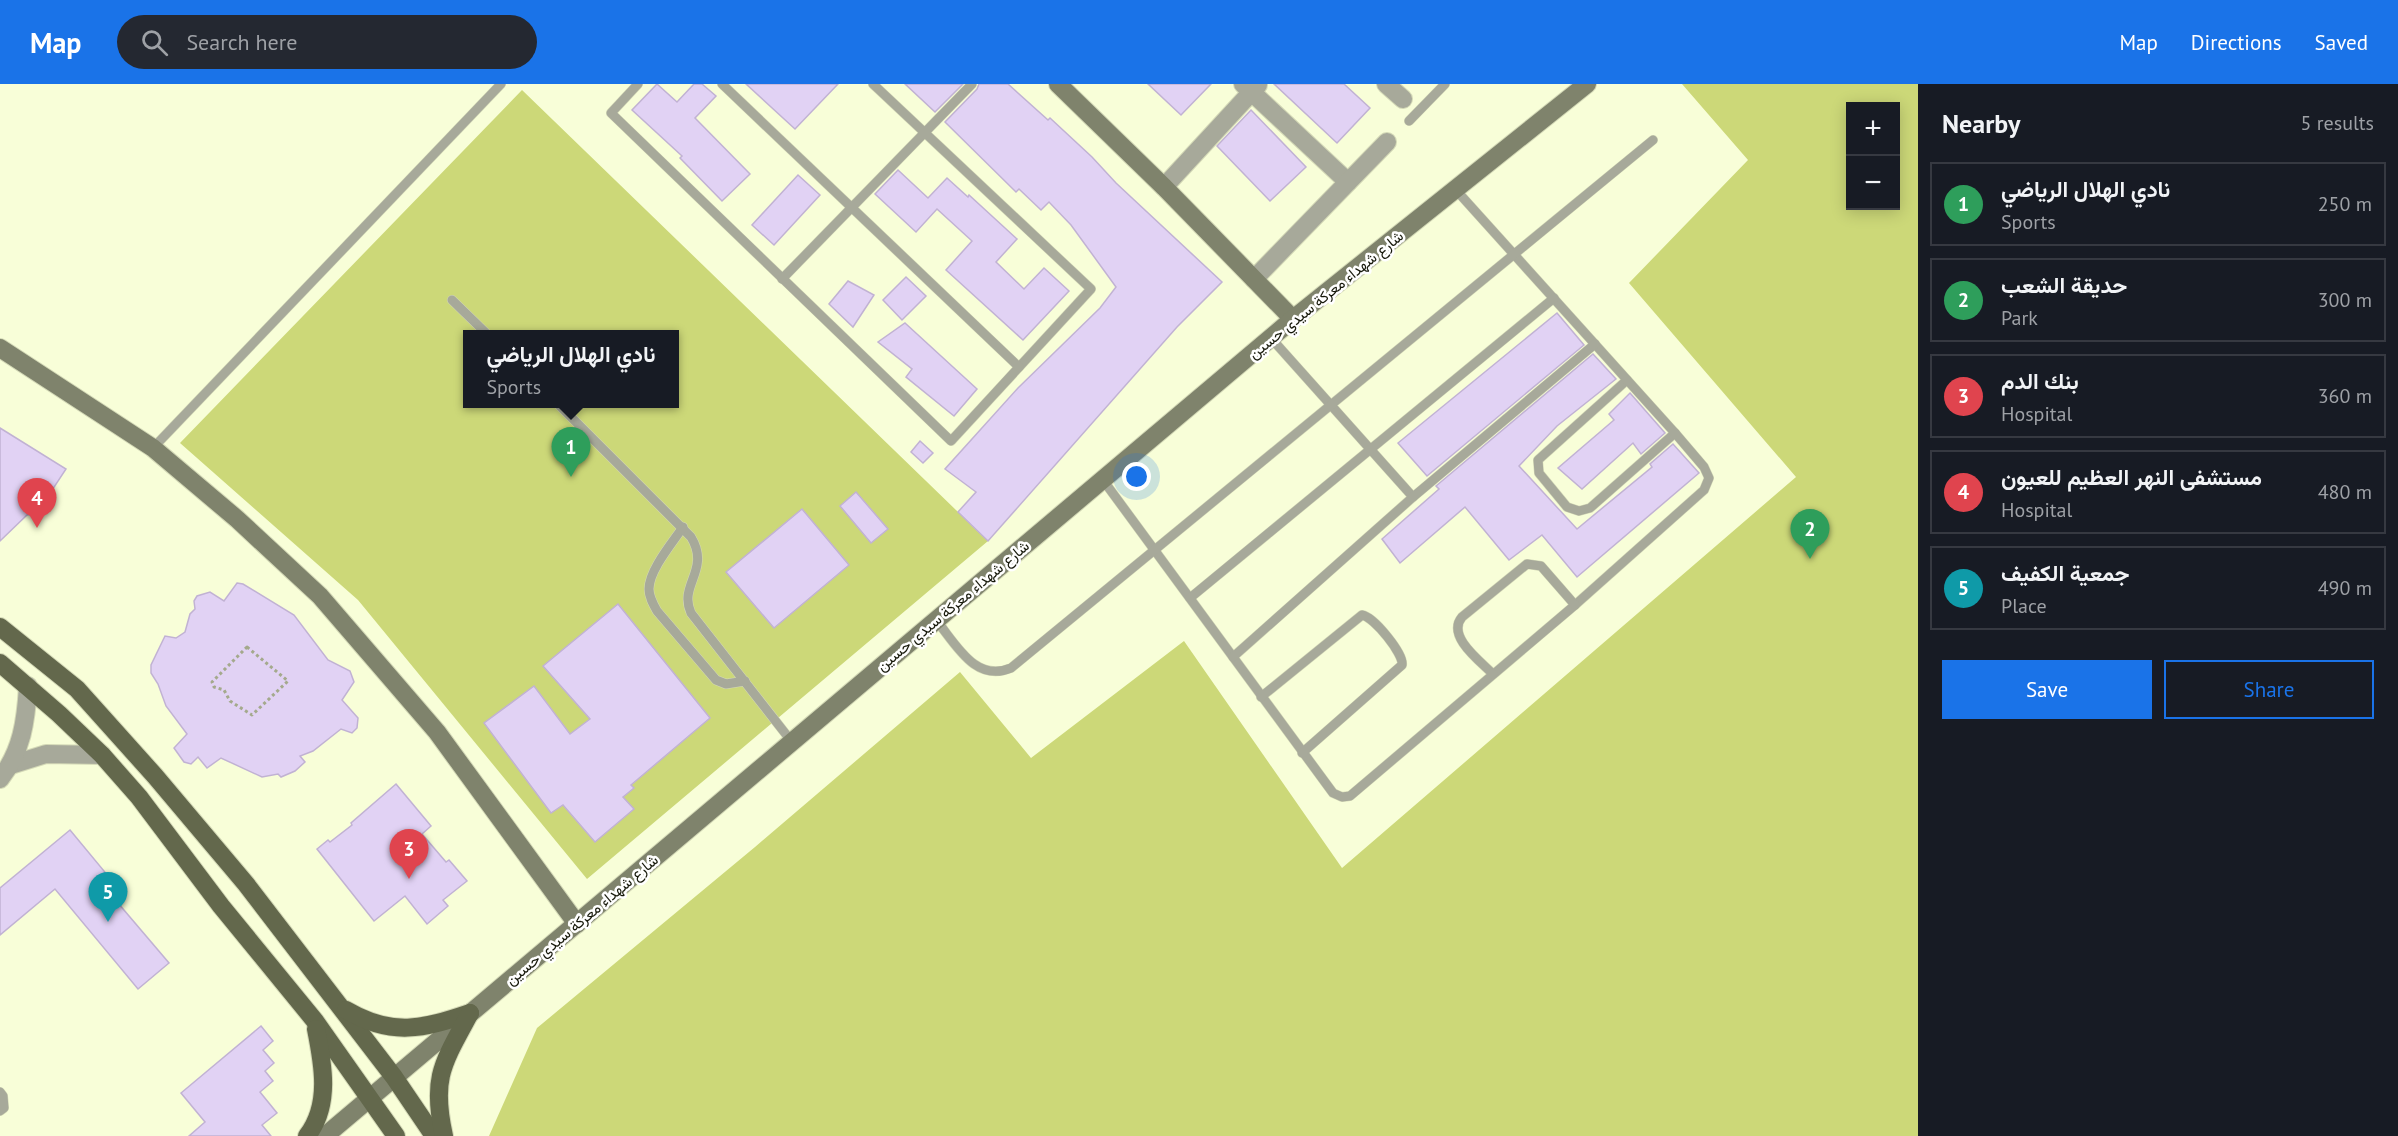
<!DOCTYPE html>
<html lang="en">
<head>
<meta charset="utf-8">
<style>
	body { margin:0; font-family:"PT Sans",Vazirmatn,sans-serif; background:#242831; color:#f1f3f6 }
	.controls { position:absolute; right:18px; top:18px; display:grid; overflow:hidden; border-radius:0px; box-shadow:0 3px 15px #0003 }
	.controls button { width:54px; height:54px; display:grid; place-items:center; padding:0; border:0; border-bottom:2px solid #363941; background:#171b24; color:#f1f3f6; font:30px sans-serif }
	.you { position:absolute; left:1137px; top:393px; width:21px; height:21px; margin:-15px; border:4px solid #fff; border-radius:50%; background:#1a73e8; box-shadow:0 0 0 9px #1a73e833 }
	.badge { display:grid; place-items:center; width:39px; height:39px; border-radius:50%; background:#1a73e8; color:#fff; font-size:20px; font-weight:700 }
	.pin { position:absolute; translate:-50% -50px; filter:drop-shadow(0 2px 3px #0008) }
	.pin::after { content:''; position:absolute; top:32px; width:21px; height:18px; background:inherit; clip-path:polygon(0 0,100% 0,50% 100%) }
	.popup { position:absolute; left:463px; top:246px; width:216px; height:78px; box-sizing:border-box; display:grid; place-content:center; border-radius:0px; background:#171b24; filter:drop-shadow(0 2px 4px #0005); font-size:20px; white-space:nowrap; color:#9ea1a6 }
	.popup b { font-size:22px; color:#f1f3f6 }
	.popup::after { content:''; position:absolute; left:50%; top:100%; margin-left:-12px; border:12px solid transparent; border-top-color:#171b24 }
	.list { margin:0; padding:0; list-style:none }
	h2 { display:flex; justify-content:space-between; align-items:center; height:78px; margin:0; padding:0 24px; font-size:26px }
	h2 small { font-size:20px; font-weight:400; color:#9ea1a6 }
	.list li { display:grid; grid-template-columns:39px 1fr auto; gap:18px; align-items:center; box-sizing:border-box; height:84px; margin:0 12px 12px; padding:0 12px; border:2px solid #363941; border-radius:0px }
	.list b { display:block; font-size:22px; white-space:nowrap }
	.list p { margin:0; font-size:20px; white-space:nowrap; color:#9ea1a6 }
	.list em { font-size:20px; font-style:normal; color:#9ea1a6 }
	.actions { display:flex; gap:12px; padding:18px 24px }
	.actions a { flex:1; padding:14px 0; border:2px solid #1a73e8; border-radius:0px; text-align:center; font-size:21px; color:#1a73e8 }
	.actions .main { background:#1a73e8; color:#fff }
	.icon { flex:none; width:33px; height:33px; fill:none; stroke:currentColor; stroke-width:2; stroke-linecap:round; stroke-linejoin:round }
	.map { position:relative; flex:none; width:1918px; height:1052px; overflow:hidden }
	header { display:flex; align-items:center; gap:36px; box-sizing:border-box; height:84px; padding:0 30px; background:#1a73e8; color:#fff }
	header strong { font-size:28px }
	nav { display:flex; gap:33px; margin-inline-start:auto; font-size:21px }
	.search { width:420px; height:54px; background:#242831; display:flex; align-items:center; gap:15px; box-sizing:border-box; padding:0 21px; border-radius:33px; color:#9ea1a6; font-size:22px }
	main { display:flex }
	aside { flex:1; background:#171b24 }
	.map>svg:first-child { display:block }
	.green { fill:#ccd878; fill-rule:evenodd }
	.building { fill:#e1d2f4; stroke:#c1b2d3; stroke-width:1.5 }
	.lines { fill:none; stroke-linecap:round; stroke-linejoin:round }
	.lane-casing { stroke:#d4d9b7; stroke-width:10 }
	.street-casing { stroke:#d4d9b7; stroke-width:20 }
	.secondary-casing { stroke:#d4d9b7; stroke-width:20 }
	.primary-casing { stroke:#d4d9b7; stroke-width:20 }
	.path { stroke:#a4a98c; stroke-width:3; stroke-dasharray:3 3; stroke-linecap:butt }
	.lane { stroke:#a7a99a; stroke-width:9 }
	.street { stroke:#a7a99a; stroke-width:18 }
	.secondary { stroke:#7f836c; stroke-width:18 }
	.primary { stroke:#63684c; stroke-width:18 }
	.labels { text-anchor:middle; stroke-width:5; stroke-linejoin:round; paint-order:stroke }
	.street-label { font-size:15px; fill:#16180a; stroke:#fff }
</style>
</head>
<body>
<header>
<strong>Map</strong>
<div class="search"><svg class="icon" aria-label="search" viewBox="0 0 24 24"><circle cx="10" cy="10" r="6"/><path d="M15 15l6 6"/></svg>Search here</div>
<nav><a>Map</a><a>Directions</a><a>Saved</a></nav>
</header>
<main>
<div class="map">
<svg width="1918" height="1052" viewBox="0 0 1918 1052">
	<rect width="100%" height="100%" fill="#f8fed8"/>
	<g class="green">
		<path d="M1682 0H1918V1052H489L537 944 755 763 960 588 1031 674 1184 557 1342 784 1796 393 1629 199 1748 76ZM1850 22H1896V122H1850Z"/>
		<path d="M522 6 988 457 587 795 358 516 180 359ZM468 250H674V320H468Z"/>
	</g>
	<g class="building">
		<path d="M657 0 677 18 694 0H702L716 12 695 34 750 90 722 117 680 74 682 72 632 26Z"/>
		<path d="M746 0H838L795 45Z"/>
		<path d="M905 0H963L935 28Z"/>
		<path d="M979 0H1008L1048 36 1050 34 1092 73 1116 99 1222 198 1177 243 988 457 958 428 976 408 945 385 1018 304 1100 224 1116 203 1071 141 1049 118 1041 126 1019 105 1016 108 945 38 977 5Z"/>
		<path d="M1148 0H1211L1181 31Z"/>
		<path d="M1274 0H1344L1370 24 1337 59Z"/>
		<path d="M1251 26 1306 83 1270 117 1217 62Z"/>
		<path d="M898 86 928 114 947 94 968 113 969 111 1017 155 996 178 1024 205 1044 184 1069 207 1023 256 946 186 972 157 937 125 916 148 875 110Z"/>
		<path d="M798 91 820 111 774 161 752 141Z"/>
		<path d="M906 193 926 212 902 236 883 216Z"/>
		<path d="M848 197 874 211 853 243 829 220Z"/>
		<path d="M1557 229 1584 261 1427 392 1398 359Z"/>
		<path d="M905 239 977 305 954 332 906 293 912 285 878 258Z"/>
		<path d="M1593 270 1616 295 1557 342 1519 382 1577 445 1652 383 1650 380 1673 360 1699 389 1577 493 1542 451 1509 476 1465 423 1400 479 1382 455 1439 405 1436 402Z"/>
		<path d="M1630 309 1665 349 1641 370 1633 359 1582 405 1558 384 1614 336 1609 330Z"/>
		<path d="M0 344 66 385 37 429 27 431 0 457Z"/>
		<path d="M920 357 933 369 923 379 911 368Z"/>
		<path d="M856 408 888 445 871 459 840 422Z"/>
		<path d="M802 425 849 481 774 544 726 488Z"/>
		<path d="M237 499 243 500 294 531 328 576 350 587 354 598 342 616 358 634 357 644 352 649 341 645 313 667 300 672 305 678 295 687 281 693 278 690 262 693 221 674 207 684 198 673 191 680 184 678 174 664 187 650 166 622 158 600 151 589V581L165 552 176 554 185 548 190 530 195 525 194 517 197 512 210 508 224 517Z"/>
		<path d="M618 520 710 634 631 701 634 704 623 713 634 725 595 758 563 721 551 729 484 639 534 602 570 650 590 635 543 582Z"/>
		<path d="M396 700 431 742 422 750 446 778 449 776 467 797 443 816 448 822 427 840 405 812 374 837 317 765 328 756 330 758 352 741 351 739Z"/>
		<path d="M70 746 109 793 101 799 169 879 138 905 55 805 0 851V804Z"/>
		<path d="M261 942 273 957 263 966 274 979 265 987 273 997 260 1008 277 1029 262 1041 271 1052H189L205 1038 181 1009Z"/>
	</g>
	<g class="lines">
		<defs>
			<g id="lane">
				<path d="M638 0 611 29 951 357 1091 205 873 0"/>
				<path d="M722 0 1019 283"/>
				<path d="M1409 37 1445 0"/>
				<path d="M782 195 972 0"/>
				<path d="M452 216 487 250"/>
				<path d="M1271 254 1413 413"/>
				<path d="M1627 296 1538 376 1539 389 1567 423 1579 427 1590 424 1675 349"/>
				<path d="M558 320 691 453C711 486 678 501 691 529L792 658"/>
				<path d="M153 364 501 0"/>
				<path d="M1103 396 1333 709 1342 713 1350 712 1575 521 1704 406 1709 394 1704 383 1675 349 1456 106"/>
				<path d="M683 443C673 458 649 486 649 505 649 513 653 520 657 527L716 596 726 600 745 597"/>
				<path d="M1190 514 1554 214"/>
				<path d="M936 536C956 560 975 599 1011 584L1653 56"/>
				<path d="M1233 573 1413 413 1595 260"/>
				<path d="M1493 590C1480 577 1446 552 1462 533L1527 480 1541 482 1575 521"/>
				<path d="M1261 613 1362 531C1374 533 1404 570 1402 581L1302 669"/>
				<path d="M0 1008 3 1012 4 1024 0 1027"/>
			</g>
			<g id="street">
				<path d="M1243 0 1348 98"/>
				<path d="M1386 0 1403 15"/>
				<path d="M1164 103 1258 1"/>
				<path d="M1254 195 1387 58"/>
				<path d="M11 681 46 670 102 671"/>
				<path d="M0 695C22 667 26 637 28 602"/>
			</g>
			<g id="secondary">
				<path d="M1058 0 1164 103 1293 235"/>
				<path d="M0 264 153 364 237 435 320 512 437 648 577 840"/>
				<path d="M325 1052 1293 235 1587 0"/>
			</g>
			<g id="primary">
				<path d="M0 543 77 605 155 692 246 800 394 993 434 1052"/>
				<path d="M0 579 59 630 102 671 139 713 221 822 315 937 396 1052"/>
				<path d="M346 926C392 953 423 945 470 929"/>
				<path d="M307 1052C331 1021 323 980 316 945"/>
				<path d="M444 1052C431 994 443 979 470 929"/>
			</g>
		</defs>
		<use href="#lane" class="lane-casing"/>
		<use href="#street" class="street-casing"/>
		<use href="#secondary" class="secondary-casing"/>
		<use href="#primary" class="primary-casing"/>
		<path class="path" d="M247 563 288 597 252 631 230 617 224 606 214 603 212 598Z"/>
		<use href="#lane" class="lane"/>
		<use href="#street" class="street"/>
		<use href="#secondary" class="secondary"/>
		<use href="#primary" class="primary"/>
	</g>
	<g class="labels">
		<g class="street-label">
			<text transform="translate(1326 211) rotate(-39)" y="5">شارع شهداء معركة سيدي حسين</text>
			<text transform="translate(953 522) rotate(-40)" y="5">شارع شهداء معركة سيدي حسين</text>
			<text transform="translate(582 836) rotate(-40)" y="5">شارع شهداء معركة سيدي حسين</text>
		</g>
	</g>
</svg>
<div class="controls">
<button>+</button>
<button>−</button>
</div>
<div class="you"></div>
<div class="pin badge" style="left:571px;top:393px;background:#2e9e5b">1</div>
<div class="popup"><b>نادي الهلال الرياضي</b>Sports</div>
<div class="pin badge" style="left:1810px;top:475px;background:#2e9e5b">2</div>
<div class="pin badge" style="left:409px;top:795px;background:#e0444e">3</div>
<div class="pin badge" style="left:37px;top:444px;background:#e0444e">4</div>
<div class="pin badge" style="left:108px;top:838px;background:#0f9aa8">5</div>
</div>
<aside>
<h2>Nearby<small>5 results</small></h2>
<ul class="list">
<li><span class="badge" style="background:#2e9e5b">1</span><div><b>نادي الهلال الرياضي</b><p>Sports</p></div><em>250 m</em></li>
<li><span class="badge" style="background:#2e9e5b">2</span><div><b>حديقة الشعب</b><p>Park</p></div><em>300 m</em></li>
<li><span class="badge" style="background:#e0444e">3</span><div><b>بنك الدم</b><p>Hospital</p></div><em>360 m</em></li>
<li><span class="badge" style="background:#e0444e">4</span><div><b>مستشفى النهر العظيم للعيون</b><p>Hospital</p></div><em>480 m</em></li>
<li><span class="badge" style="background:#0f9aa8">5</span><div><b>جمعية الكفيف</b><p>Place</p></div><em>490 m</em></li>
</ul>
<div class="actions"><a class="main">Save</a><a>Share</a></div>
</aside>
</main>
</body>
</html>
